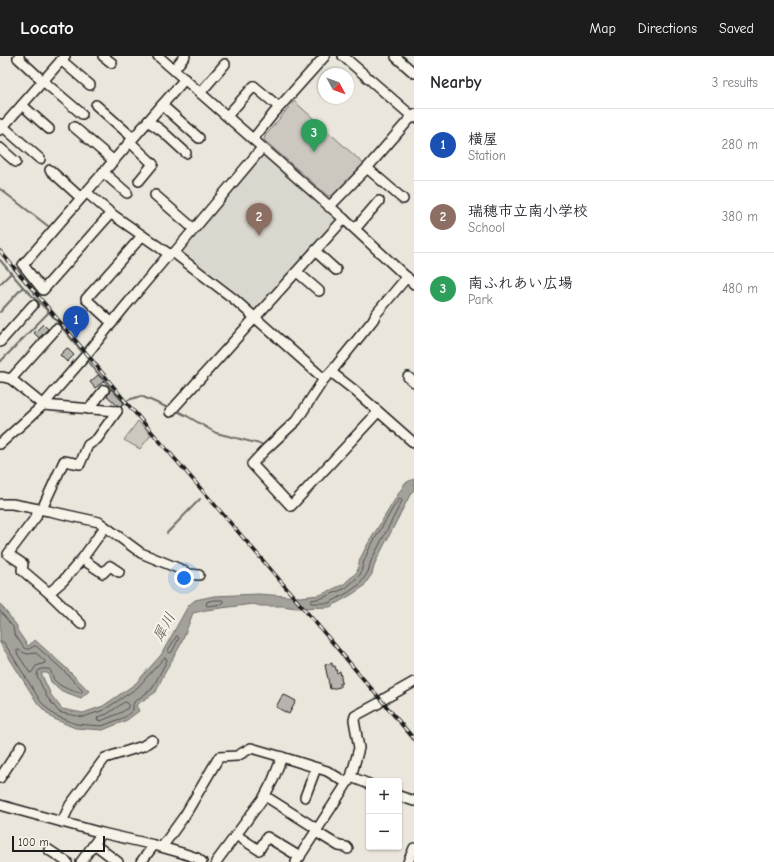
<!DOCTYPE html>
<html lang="en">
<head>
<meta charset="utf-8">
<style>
	body { margin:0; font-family:"Comic Neue","Klee One",sans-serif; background:#f2f2f3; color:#2b2b33 }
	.controls { position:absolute; right:12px; bottom:12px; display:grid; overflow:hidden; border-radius:4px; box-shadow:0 1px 3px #0004 }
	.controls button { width:36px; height:36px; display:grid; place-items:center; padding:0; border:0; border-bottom:1px solid #e1e1e2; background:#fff; color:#2b2b33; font:20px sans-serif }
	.compass { position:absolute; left:318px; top:12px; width:36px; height:36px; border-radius:50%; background:#fff; box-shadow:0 1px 3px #0004; rotate:131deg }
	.scale { position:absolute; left:12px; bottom:10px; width:93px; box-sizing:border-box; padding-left:4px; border:2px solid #1c1c1c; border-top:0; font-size:11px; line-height:14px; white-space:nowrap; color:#1c1c1c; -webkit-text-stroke:3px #f7f3e8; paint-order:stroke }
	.you { position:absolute; left:184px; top:522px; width:14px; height:14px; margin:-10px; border:3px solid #fff; border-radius:50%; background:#1a73e8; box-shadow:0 0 0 6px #1a73e833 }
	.badge { display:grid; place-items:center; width:26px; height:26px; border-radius:50%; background:#1c1c1c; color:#fff; font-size:13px; font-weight:700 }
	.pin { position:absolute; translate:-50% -33px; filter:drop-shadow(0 1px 2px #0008) }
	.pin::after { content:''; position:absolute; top:21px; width:14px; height:12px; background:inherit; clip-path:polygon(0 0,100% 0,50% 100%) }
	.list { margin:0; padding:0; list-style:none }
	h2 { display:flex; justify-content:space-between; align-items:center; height:52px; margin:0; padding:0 16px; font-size:17px }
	h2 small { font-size:13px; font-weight:400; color:#7c7c81 }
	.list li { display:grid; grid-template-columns:26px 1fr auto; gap:12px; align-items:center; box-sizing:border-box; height:72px; padding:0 16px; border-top:1px solid #e1e1e2 }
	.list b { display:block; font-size:15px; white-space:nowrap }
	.list p { margin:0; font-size:13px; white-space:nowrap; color:#7c7c81 }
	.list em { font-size:13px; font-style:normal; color:#7c7c81 }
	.map { position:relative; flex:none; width:414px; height:806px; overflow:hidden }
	header { display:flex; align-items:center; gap:24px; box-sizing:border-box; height:56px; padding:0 20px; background:#1c1c1c; color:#fff }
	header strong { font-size:19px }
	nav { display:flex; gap:22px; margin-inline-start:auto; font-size:14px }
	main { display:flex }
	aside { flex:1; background:#fff }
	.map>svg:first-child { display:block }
	.built { fill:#dad7ce }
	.green { fill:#ccc8c0; stroke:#74726e }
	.water { fill:#a3a19a; stroke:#6d6c68 }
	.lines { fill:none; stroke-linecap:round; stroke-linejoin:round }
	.shore { stroke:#52514e; stroke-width:1 }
	.stream { stroke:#6d6c68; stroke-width:2 }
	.building { fill:#b6b4ac; stroke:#1c1c1c }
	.minor-casing { stroke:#1c1c1c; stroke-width:12 }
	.minor { stroke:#f7f3e8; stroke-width:9 }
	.rail-casing { stroke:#1c1c1c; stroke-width:3.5 }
	.rail { stroke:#f7f3e8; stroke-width:2; stroke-dasharray:6; stroke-linecap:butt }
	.labels { text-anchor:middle; stroke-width:4; stroke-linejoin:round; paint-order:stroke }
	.water-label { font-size:15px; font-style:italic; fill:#52514e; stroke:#f7f3e8 }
</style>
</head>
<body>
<header>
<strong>Locato</strong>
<nav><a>Map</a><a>Directions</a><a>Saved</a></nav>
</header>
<main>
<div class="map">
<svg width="414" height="806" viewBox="0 0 414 806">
	<rect width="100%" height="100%" fill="#eae6dc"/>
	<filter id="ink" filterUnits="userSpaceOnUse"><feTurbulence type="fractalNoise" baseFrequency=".025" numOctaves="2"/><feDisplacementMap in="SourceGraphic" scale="8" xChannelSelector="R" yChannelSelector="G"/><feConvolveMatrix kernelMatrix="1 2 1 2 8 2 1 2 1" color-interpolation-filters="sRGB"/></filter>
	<g filter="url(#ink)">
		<path class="built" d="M261 97 339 165 256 254 222 225 179 194Z"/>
		<g class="green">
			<path d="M294 45 364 108 332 140H328L264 84 265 80Z"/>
			<path d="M138 365 151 379 140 393 124 384Z"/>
		</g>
		<path class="water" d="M414 423V434L411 437 375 507 372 518 363 531 351 539 330 551 296 552 283 550H261L253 548 206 554 193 557 181 588 162 622 156 636 136 649 139 655 127 664 103 674 75 672 52 662 38 648 0 587V548L17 570V574L28 590 35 584 65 611 89 635 81 642 62 635 51 626 48 617H41L51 639 62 653 83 657 103 650 135 628 161 599 188 550 195 544 214 540 258 538 300 541 320 539 344 528 357 516 360 503 366 491 405 427Z"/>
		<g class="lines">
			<g class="shore">
				<path d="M400 443H402V445L371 505 368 516 360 528 349 536 329 547H311L310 545 311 544 322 542 346 532 360 519 364 505 369 493 393 452Z"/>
				<path d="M214 544H222L224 546 222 548 208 550 206 549 207 546Z"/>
				<path d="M0 555 13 571 14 577 24 592 26 593H29L34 590H36L62 613 82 634V636L80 637C71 634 62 632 55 625 52 622 53 617 49 613H41L38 615 37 620 47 641 59 656 62 657 83 661 104 654 137 632 164 602H166L167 604 152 633 134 646 133 649V654L125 661 102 670 76 668 54 659 41 646 5 588 3 586H0"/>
				<path d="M177 580 179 582 172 596 170 597 168 595Z"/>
				<path d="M18 594 27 598 36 597 45 605V607L36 610 32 616 30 617 17 597V595Z"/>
				<path d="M125 646 128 647V652L122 656 101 665 97 664 98 661 107 658Z"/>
			</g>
			<g class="stream">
				<path d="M0 133 48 170"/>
				<path d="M0 204 23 231 49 256 83 297"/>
				<path d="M0 228 11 217"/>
				<path d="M0 256 23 231"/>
				<path d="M86 302 96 315 124 347"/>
				<path d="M0 306 49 256"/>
				<path d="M118 352 128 344 141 340 166 351"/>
				<path d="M177 355 187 360 216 377 264 389 265 388"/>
				<path d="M167 477 200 443"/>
			</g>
		</g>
		<g class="building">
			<path d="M43 268 48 273 39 282 34 277Z"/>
			<path d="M67 292 74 299 67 306 60 299Z"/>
			<path d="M98 319 104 325 95 332 90 326Z"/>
			<path d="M111 333 124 347 120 350 117 349 107 340Z"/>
			<path d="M332 607V610H335L337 617 340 615 342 627H340V631L330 633 325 609Z"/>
			<path d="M283 638 296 645 289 658 276 651Z"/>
		</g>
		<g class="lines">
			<defs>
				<g id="minor">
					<path d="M19 0 18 2 43 25 82 58"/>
					<path d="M103 0 112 7"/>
					<path d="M158 0 344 163 414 228"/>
					<path d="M343 0 414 62"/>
					<path d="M396 1 414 17"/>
					<path d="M61 4 90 29"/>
					<path d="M174 13 185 0"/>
					<path d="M200 37 225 8"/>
					<path d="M22 49 49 73"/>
					<path d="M96 49 133 82"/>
					<path d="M162 49 199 82"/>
					<path d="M227 60 254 30 279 51"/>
					<path d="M148 65 162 75 186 97"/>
					<path d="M0 68 40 103"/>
					<path d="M74 71 114 105"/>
					<path d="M0 74 65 0"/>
					<path d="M253 83 274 57 325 0"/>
					<path d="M130 86 153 108 139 125"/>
					<path d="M0 92 16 106"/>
					<path d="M367 112 403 143"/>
					<path d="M50 114 81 142"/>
					<path d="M103 116 127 137"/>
					<path d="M86 136 113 159 169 198"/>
					<path d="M155 139 194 173"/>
					<path d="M329 151 367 112 414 58"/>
					<path d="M111 157 43 234 23 209 162 49 185 23"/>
					<path d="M355 173 379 145"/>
					<path d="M315 195 336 214"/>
					<path d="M174 197 234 243 324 323"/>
					<path d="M297 216 319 235"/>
					<path d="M112 267 86 243 142 180"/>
					<path d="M0 286 33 249"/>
					<path d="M331 316 354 334 414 387"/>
					<path d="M0 321H3L11 323 43 349 117 355"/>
					<path d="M408 321 414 326"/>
					<path d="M11 323 56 273"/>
					<path d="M89 353 104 334"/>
					<path d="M170 356 344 163"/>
					<path d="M378 356 291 450 252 408 266 393 297 364 324 323 331 316 373 264 376 258 407 221"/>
					<path d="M0 388 43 349 87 298 123 253 169 198 174 197 262 92"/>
					<path d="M0 448H12L49 455 99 466 141 497 180 513 189 518 199 519"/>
					<path d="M38 453 36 461 8 498 23 508 22 514 49 537 81 568"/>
					<path d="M42 453 64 405 80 408 88 389 97 383 117 355"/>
					<path d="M82 503 103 517 110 510 119 516"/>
					<path d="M49 537 63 525 82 503 105 471"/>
					<path d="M384 643 414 626"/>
					<path d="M351 721 369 728"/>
					<path d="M0 722 21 690"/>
					<path d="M265 740 317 773"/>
					<path d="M399 740 414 745"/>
					<path d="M305 741 316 712"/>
					<path d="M0 749 102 777 154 789 182 797 197 802 202 806"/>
					<path d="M62 766 70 749 105 702 143 690 152 684"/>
					<path d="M316 776 339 790 346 791 348 793"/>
					<path d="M236 779 259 794 267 781 300 801"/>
					<path d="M94 788 118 806"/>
					<path d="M162 791 185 759 219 701 237 700 251 692 282 701 327 715 347 727"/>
					<path d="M49 794 67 806"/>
					<path d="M81 806 102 777"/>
					<path d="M141 806 154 789"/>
					<path d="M216 806 264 741 273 724 282 701"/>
					<path d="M296 806 351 721 359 692 354 664 355 660 379 647"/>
					<path d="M408 806 414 792"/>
				</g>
			</defs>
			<use href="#minor" class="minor-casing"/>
			<use href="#minor" class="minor"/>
			<defs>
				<path id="rail" d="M0 195 87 298 130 351 266 508 414 683"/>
			</defs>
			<use href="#rail" class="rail-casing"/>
			<use href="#rail" class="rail"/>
		</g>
	</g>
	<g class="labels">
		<g class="water-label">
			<text transform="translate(164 571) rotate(-62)" y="5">犀川</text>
		</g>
	</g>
</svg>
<div class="controls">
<button>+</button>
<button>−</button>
</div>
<svg class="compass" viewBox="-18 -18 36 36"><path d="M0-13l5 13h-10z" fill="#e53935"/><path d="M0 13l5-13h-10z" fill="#7c7c81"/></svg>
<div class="scale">100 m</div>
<div class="you"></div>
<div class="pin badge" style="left:76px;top:283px;background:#1a4fb4">1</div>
<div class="pin badge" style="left:259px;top:180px;background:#8d6e63">2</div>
<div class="pin badge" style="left:314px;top:96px;background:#2e9e5b">3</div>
</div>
<aside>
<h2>Nearby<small>3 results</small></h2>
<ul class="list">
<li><span class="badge" style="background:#1a4fb4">1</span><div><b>横屋</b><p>Station</p></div><em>280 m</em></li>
<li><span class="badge" style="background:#8d6e63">2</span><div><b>瑞穂市立南小学校</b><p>School</p></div><em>380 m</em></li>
<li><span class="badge" style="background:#2e9e5b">3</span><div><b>南ふれあい広場</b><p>Park</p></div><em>480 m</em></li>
</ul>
</aside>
</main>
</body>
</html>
